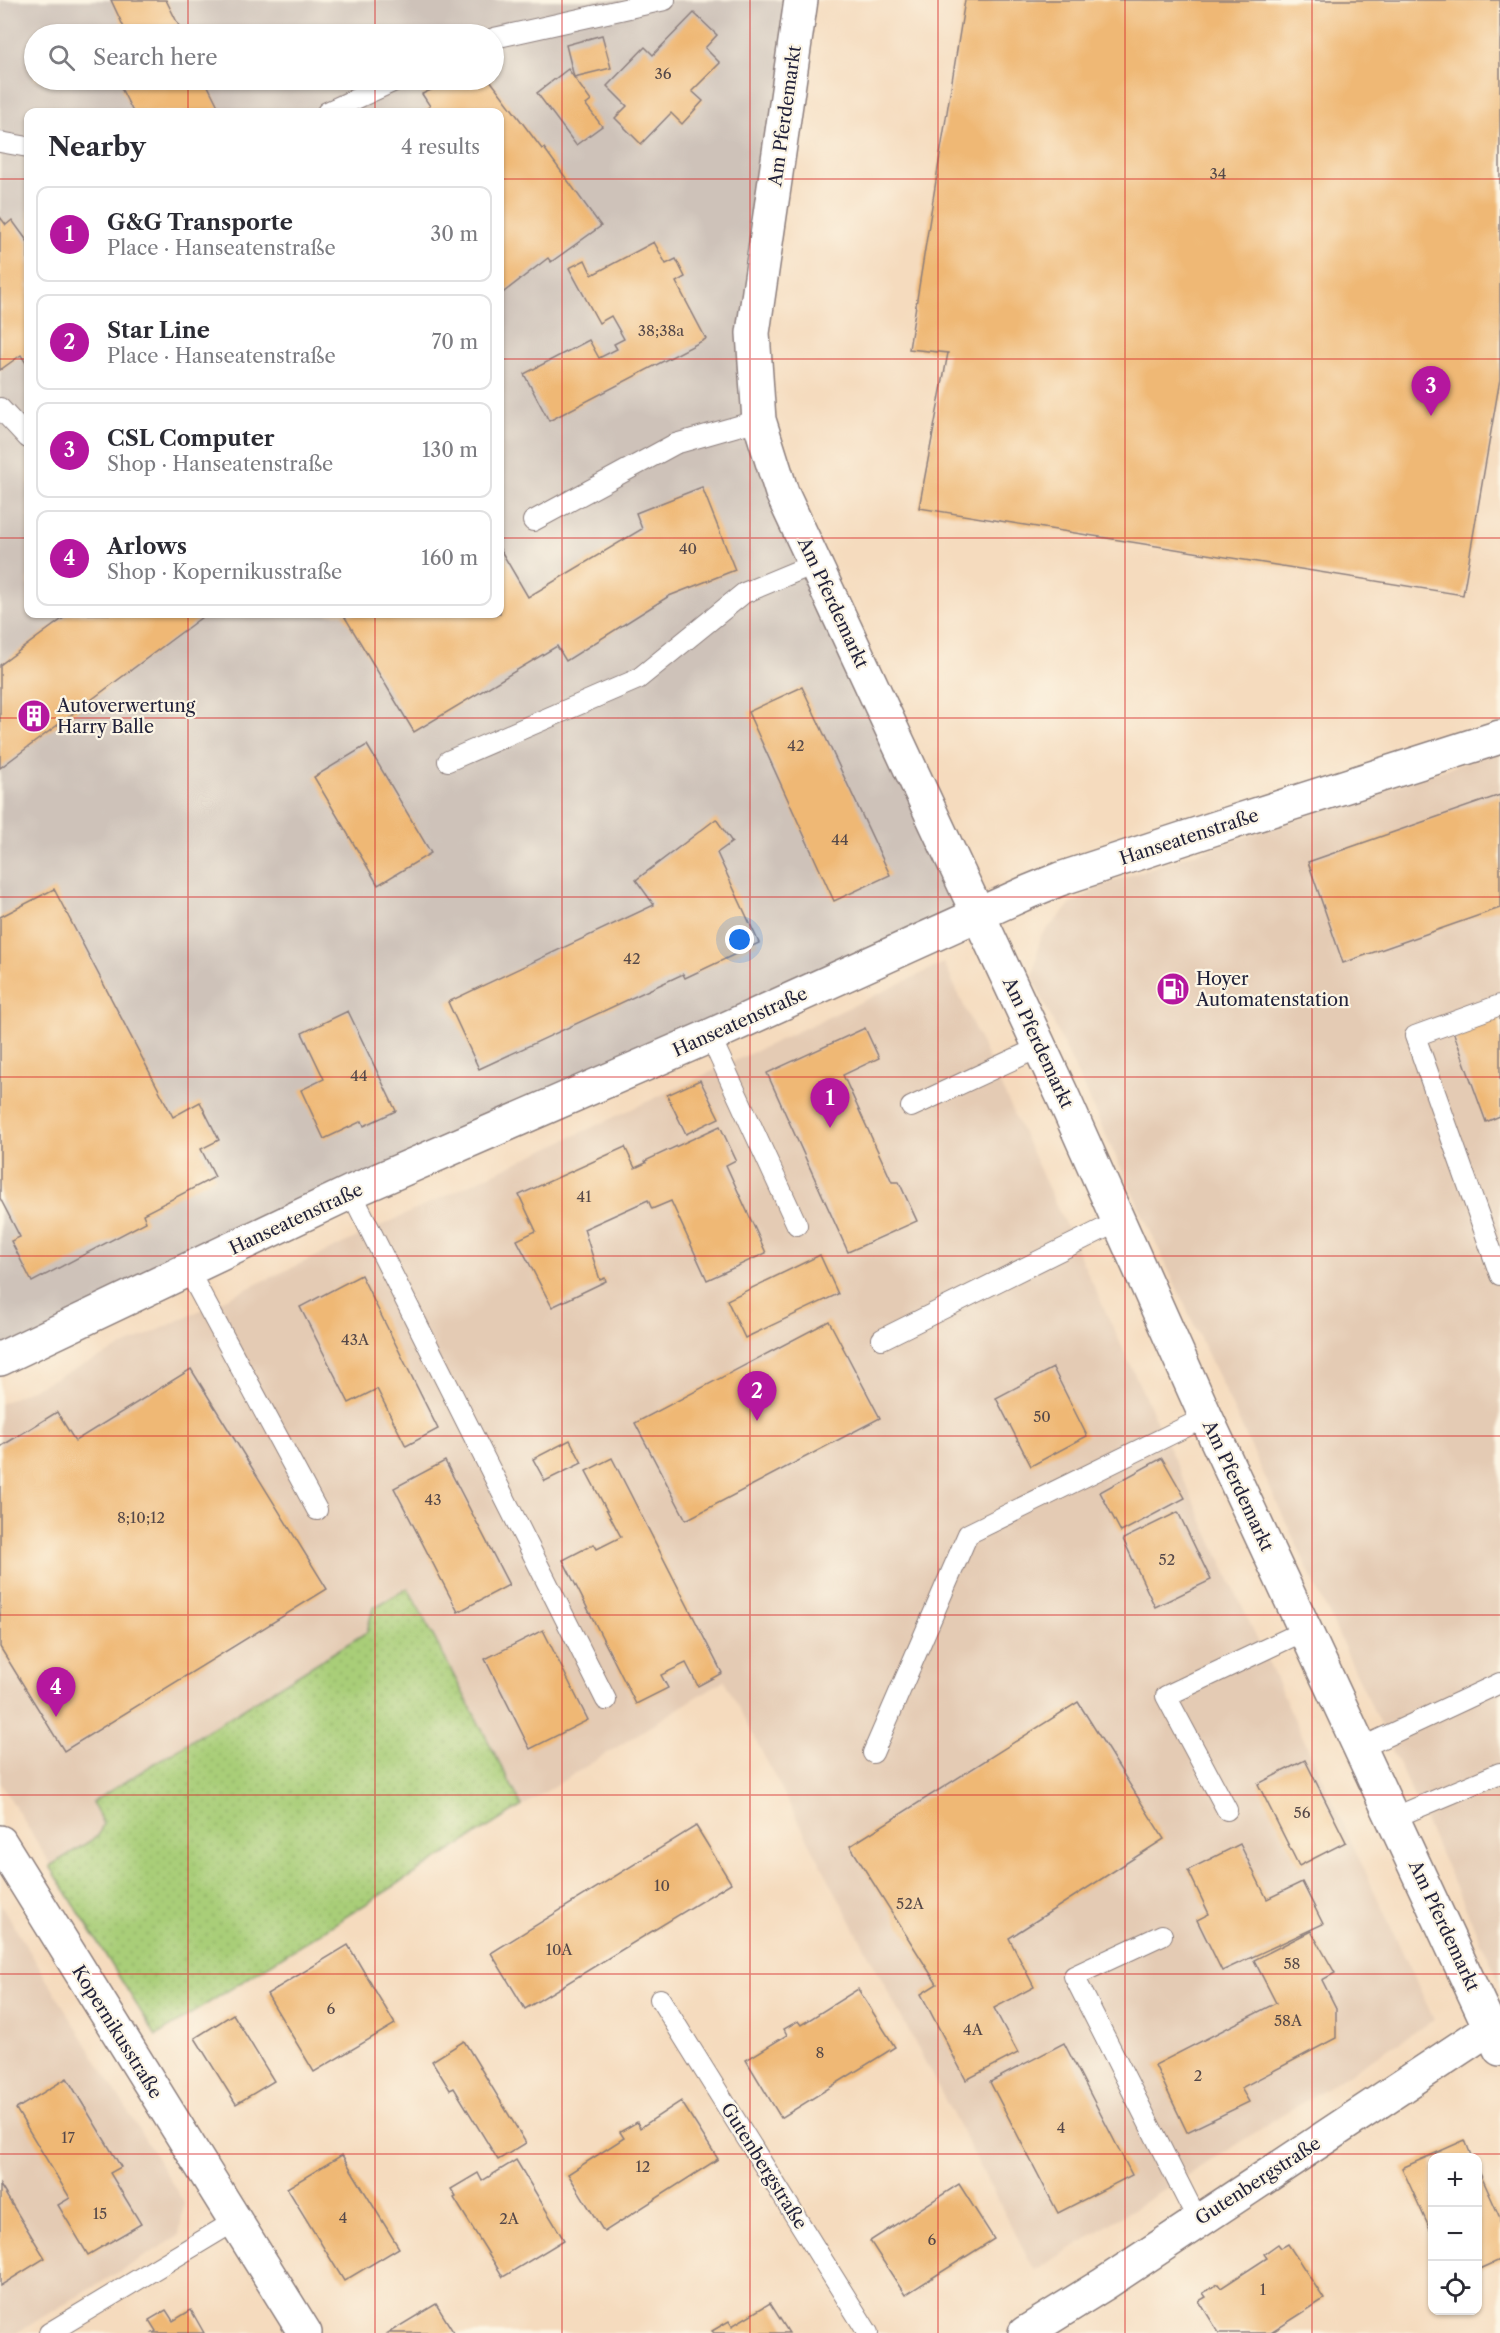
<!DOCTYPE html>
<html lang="en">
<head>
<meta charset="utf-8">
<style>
	body { margin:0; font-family:"Libre Caslon Text",serif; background:#f2f2f3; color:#2b2b33 }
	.controls { position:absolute; right:18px; bottom:18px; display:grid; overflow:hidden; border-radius:12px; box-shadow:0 2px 4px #0004 }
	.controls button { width:54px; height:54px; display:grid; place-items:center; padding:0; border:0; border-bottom:2px solid #e1e1e2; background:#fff; color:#2b2b33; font:30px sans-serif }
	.you { position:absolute; left:740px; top:940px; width:21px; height:21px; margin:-15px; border:4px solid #fff; border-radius:50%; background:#1a73e8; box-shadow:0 0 0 9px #1a73e833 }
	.badge { display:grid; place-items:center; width:39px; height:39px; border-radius:50%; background:#b5179e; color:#fff; font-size:20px; font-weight:700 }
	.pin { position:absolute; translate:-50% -50px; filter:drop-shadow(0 2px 3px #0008) }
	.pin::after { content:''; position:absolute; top:32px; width:21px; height:18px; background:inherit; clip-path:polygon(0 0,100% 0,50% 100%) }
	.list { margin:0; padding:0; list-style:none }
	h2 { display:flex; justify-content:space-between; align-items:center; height:78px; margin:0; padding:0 24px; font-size:26px }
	h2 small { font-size:20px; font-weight:400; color:#7c7c81 }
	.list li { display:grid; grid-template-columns:39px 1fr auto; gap:18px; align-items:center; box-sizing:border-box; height:96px; margin:0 12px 12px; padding:0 12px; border:2px solid #e1e1e2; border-radius:12px }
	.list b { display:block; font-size:22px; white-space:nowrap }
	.list p { margin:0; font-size:20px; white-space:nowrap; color:#7c7c81 }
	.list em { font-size:20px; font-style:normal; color:#7c7c81 }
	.icon { flex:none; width:33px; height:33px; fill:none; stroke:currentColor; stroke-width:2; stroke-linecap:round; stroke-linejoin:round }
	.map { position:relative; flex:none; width:1500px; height:2333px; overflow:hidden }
	.search { position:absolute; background:#fff; box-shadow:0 2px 4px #0004; left:24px; top:24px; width:480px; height:66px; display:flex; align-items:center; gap:15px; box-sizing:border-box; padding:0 21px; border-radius:33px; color:#7c7c81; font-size:22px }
	.panel { position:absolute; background:#fff; box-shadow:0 2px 4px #0004; left:24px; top:108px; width:480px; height:510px; border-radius:12px }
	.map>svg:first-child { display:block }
	.built { fill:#e4cbb4 }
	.industrial { fill:#cec2b9; fill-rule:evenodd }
	.grass { fill:url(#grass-dots); stroke:#66785a; stroke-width:1.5 }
	.building { fill:#efb874 }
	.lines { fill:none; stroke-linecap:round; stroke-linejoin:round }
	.lane-casing { stroke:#8c7e7c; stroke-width:22 }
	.street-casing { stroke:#8c7e7c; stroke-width:36 }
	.secondary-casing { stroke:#8c7e7c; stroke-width:36 }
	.lane { stroke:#fff; stroke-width:20 }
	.street { stroke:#fff; stroke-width:33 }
	.secondary { stroke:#fff; stroke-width:33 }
	.grid { fill:none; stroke:#d62828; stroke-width:1.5; stroke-opacity:0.55 }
	.labels { text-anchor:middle; stroke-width:4.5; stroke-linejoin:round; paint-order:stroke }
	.number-label { font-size:15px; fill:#554849 }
	.street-label { font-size:18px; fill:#22223b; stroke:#fcf5e5 }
	.poi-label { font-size:18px; fill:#22223b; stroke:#fcf5e5; text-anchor:start }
</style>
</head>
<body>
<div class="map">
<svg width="1500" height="2333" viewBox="0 0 1500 2333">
	<defs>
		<pattern id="grass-dots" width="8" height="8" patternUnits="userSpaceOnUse" patternTransform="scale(1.5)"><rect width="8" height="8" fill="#a9ce78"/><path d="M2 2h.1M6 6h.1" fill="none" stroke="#91b169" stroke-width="1.8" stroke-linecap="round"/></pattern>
	</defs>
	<rect width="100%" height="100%" fill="#fcf5e5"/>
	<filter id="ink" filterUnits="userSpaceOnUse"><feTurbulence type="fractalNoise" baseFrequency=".0167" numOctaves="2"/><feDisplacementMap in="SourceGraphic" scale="12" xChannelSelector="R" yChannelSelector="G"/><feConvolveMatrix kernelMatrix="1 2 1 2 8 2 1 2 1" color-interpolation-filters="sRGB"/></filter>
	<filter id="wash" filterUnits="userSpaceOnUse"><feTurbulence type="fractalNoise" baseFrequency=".008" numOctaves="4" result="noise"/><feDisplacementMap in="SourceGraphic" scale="24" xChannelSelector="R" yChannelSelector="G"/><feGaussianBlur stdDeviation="1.35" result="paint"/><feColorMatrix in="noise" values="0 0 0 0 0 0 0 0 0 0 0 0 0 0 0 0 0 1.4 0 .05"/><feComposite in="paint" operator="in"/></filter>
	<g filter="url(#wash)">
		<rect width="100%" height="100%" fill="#f5dbbe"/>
		<g class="built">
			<path d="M1500 751V1982L1033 979 1040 937 1069 906 1104 884Z"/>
			<path d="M944 963 1434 2020 1035 2271 724 1680 156 2036 0 1782V1404Z"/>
			<path d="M0 1903 184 2203 179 2236 16 2333H0Z"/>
		</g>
		<path class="industrial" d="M0 0H801L759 420 978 914 0 1359ZM34 34H494V80H34ZM28 112H500V614H28Z"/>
		<path class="grass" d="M408 1588 522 1806 156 2036 50 1866 98 1836 103 1824 92 1802 367 1632 373 1608Z"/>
		<g id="blocks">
			<g class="building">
				<path d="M111 0H166L183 34H127Z"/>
				<path d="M965 0H1500V379L1463 595 919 508 948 353 909 349Z"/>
				<path d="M694 13 717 35 705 48 720 63 692 91 703 101 682 124 671 113 641 144 615 118 627 106 607 86 645 47 653 55Z"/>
				<path d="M602 35 611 68 574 77 566 45Z"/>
				<path d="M568 69 591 101 586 105 602 126 576 145 537 93Z"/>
				<path d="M138 80H205L221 112H133L121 88Z"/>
				<path d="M453 80H490L542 149 544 148 601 226 551 262 548 258 500 295V112H422L430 106 422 94Z"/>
				<path d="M0 217 6 225 12 220 28 242V361L26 363 21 355 0 370Z"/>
				<path d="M654 242 666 264 676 259 685 277 676 282 706 339 549 421 524 374 589 340 599 358 617 349 614 344 624 339 611 316 599 323 569 268 585 260 592 275Z"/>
				<path d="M702 487 735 570 669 596 566 661 557 646 414 732 343 614H500V549L528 597 642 529 636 513Z"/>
				<path d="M69 614H206L0 768V665Z"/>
				<path d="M802 687 890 875 834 901 748 712Z"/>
				<path d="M367 745 431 853 378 885 314 777Z"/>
				<path d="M1500 795V908L1343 963 1308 862Z"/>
				<path d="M716 819 732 842 717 853 759 943 685 978 683 974 479 1069 448 1002 654 905 636 880Z"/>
				<path d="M54 889 173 1117 200 1102 219 1140 201 1149 215 1177 143 1214 146 1222 32 1282 11 1241 20 1237 0 1198V917Z"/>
				<path d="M348 1011 396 1111 364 1126 362 1121 324 1139 301 1090 324 1079 302 1033Z"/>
				<path d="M1500 1015V1116L1486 1122 1453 1031Z"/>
				<path d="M865 1028 879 1058 843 1075 892 1182H899L917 1221 848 1252 767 1073Z"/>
				<path d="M700 1080 719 1118 686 1134 667 1095Z"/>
				<path d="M720 1126 736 1160 726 1165 766 1253 707 1280 671 1201 652 1209 648 1200 584 1229 600 1280 605 1278 606 1281 552 1307 517 1240 536 1231 519 1195 625 1147 635 1168 646 1163 645 1161Z"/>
				<path d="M820 1255 838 1294 745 1338 727 1300Z"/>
				<path d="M361 1275 438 1429 406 1446 377 1389 349 1403 300 1307Z"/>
				<path d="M829 1321 880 1418 686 1520 635 1423Z"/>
				<path d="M1053 1368 1087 1436 1031 1466 996 1398Z"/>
				<path d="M191 1369 327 1589 64 1751 0 1647V1447L57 1412 75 1441Z"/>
				<path d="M570 1440 582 1463 545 1481 533 1459Z"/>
				<path d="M612 1458 722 1673 698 1686 686 1663 661 1675 668 1688 636 1704 563 1560 594 1544 597 1549 621 1537 586 1471Z"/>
				<path d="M1162 1458 1185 1498 1121 1532 1100 1492Z"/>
				<path d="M445 1461 509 1585 458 1612 394 1488Z"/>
				<path d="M1178 1512 1211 1580 1155 1607 1123 1539Z"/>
				<path d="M543 1630 588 1720 530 1749 485 1659Z"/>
				<path d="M1078 1702 1164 1839 1009 1938 1034 1987 994 2008 1018 2053 966 2080 921 1994 937 1984 850 1846Z"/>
				<path d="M1305 1760 1346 1842 1299 1866 1258 1784Z"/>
				<path d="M696 1826 731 1883 525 2009 491 1953Z"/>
				<path d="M1240 1844 1267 1899 1302 1882 1323 1924 1222 1971 1197 1920 1209 1914 1188 1870Z"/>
				<path d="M1311 1931 1335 1973 1322 1980 1336 2008V2038L1241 2088 1249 2102 1187 2132 1155 2065 1276 2003 1254 1960Z"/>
				<path d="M348 1945 395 2024 314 2072 267 1994Z"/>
				<path d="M858 1989 895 2047 781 2118 746 2060 787 2035 784 2029 798 2021 801 2025Z"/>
				<path d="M233 2014 274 2081 236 2104 195 2038Z"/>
				<path d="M464 2041 526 2143 498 2160 454 2088 450 2090 432 2061Z"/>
				<path d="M1064 2043 1132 2175 1058 2213 990 2082Z"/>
				<path d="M67 2078 121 2167 110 2173 141 2224 88 2255 58 2205 70 2198 16 2109Z"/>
				<path d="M681 2101 718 2159 604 2232 568 2174 624 2138 620 2132 637 2122 640 2128Z"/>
				<path d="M1465 2140 1472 2158H1432V2234L1402 2168Z"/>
				<path d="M342 2155 399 2248 344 2281 287 2188Z"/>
				<path d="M516 2160 564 2240 503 2277 454 2198 456 2197 451 2189 478 2173 482 2181Z"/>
				<path d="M1478 2169 1500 2218V2260L1478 2270Z"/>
				<path d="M959 2184 994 2239 905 2295 870 2241Z"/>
				<path d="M0 2185 45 2258 0 2286Z"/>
				<path d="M1278 2244 1281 2248 1288 2244 1324 2299 1271 2333H1219L1199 2301 1206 2297 1203 2293 1218 2284 1221 2288 1267 2258 1264 2254Z"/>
				<path d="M770 2303 789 2333H714L712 2331 729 2321 732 2326Z"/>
				<path d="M436 2304 454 2333H388Z"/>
				<path d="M166 2310 173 2321 191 2310 204 2333H153L156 2331 149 2320Z"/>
			</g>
		</g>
	</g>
	<g filter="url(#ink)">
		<use href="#blocks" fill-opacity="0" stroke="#8c7e7c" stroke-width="1.5"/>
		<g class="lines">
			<defs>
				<g id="lane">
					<path d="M494 38 665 0"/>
					<path d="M327 112 397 80"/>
					<path d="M0 142 28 147"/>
					<path d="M0 408 28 438"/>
					<path d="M533 521 675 444 759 420"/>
					<path d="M448 761 638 679 744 593 814 564"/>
					<path d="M1500 1005 1415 1036 1500 1275"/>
					<path d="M710 1036 797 1225"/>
					<path d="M911 1107 1040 1047"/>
					<path d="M351 1192 606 1700"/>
					<path d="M188 1270 317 1510"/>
					<path d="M882 1339 1119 1221"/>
					<path d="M1361 1748 1500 1683"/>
					<path d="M873 1753 968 1534 1206 1417"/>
					<path d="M1227 1810 1166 1696 1306 1630"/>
					<path d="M1393 1818 1500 1773"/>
					<path d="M1162 1935 1074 1976 1198 2221"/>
					<path d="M660 1999 868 2333"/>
					<path d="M49 2333 235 2221"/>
				</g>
				<g id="street">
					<path d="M0 1359 351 1192 710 1036 1028 892 1060 879 1243 819 1500 737"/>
					<path d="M0 1842 305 2333"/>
					<path d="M1025 2333 1104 2284 1490 2028"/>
				</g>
				<path id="secondary" d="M801 0 753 333 759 420 782 493 1064 1099 1206 1417 1500 2049"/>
			</defs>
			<use href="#lane" class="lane-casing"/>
			<use href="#street" class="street-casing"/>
			<use href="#secondary" class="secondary-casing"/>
			<use href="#lane" class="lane"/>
			<use href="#street" class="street"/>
			<use href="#secondary" class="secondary"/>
		</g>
	</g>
	<path class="grid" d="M188 0V34M375 0V34M562 0V2333M750 0V2333M938 0V2333M1125 0V2333M1312 0V2333M188 80V112M375 80V112M0 179H28M500 179H1500M0 359H28M500 359H1500M0 538H28M500 538H1500M188 614V2333M375 614V2333M0 718H1500M0 897H1500M0 1077H1500M0 1256H1500M0 1436H1500M0 1615H1500M0 1795H1500M0 1974H1500M0 2154H1500"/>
	<defs>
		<symbol id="building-disc" viewBox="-11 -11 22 22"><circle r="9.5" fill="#b5179e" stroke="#fcf5e5"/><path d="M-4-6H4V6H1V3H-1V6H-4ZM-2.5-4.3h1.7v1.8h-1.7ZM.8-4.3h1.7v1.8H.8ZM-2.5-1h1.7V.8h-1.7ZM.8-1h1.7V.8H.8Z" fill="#fff"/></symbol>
		<symbol id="fuel-disc" viewBox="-11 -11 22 22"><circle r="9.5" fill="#b5179e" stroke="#fcf5e5"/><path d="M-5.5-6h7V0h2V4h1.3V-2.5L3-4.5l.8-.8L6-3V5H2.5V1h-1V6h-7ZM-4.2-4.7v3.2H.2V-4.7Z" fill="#fff"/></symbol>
	</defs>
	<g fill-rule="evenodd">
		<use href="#building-disc" x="15" y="697" width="38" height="38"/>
		<use href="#fuel-disc" x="1154" y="970" width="38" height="38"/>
	</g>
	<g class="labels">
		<g class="number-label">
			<text x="663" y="79">36</text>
			<text x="1218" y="179">34</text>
			<text x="661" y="336">38;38a</text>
			<text x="688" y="554">40</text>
			<text x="796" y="751">42</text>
			<text x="840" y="845">44</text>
			<text x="632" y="964">42</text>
			<text x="359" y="1081">44</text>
			<text x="584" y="1202">41</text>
			<text x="355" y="1345">43A</text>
			<text x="1042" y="1422">50</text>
			<text x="433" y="1505">43</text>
			<text x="141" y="1523">8;10;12</text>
			<text x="1167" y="1565">52</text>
			<text x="1302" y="1818">56</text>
			<text x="662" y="1891">10</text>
			<text x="910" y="1909">52A</text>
			<text x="559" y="1955">10A</text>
			<text x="1292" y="1969">58</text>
			<text x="331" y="2014">6</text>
			<text x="1288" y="2026">58A</text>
			<text x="973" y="2035">4A</text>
			<text x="820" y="2058">8</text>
			<text x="1198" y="2081">2</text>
			<text x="1061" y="2133">4</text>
			<text x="68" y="2143">17</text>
			<text x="643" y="2172">12</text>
			<text x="100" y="2219">15</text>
			<text x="343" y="2223">4</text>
			<text x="509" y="2224">2A</text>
			<text x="932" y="2245">6</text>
			<text x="1263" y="2295">1</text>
		</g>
		<g class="street-label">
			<text transform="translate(785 116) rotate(-82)" y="6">Am Pferdemarkt</text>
			<text transform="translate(833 603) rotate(65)" y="6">Am Pferdemarkt</text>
			<text transform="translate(1189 837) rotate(-18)" y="6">Hanseatenstraße</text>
			<text transform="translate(740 1022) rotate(-24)" y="6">Hanseatenstraße</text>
			<text transform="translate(1038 1043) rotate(65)" y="6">Am Pferdemarkt</text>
			<text transform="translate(296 1219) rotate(-25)" y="6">Hanseatenstraße</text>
			<text transform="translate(1238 1486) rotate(65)" y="6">Am Pferdemarkt</text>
			<text transform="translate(1444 1926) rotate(65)" y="6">Am Pferdemarkt</text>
			<text transform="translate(117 2032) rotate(58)" y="6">Kopernikusstraße</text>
			<text transform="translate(764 2166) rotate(58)" y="6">Gutenbergstraße</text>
			<text transform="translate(1258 2181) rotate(-33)" y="6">Gutenbergstraße</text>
		</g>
		<g class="poi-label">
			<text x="57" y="712">Autoverwertung<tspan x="57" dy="21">Harry Balle</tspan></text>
			<text x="1196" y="985">Hoyer<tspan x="1196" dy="21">Automatenstation</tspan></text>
		</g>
	</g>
</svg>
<div class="controls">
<button>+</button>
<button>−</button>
<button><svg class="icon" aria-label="locate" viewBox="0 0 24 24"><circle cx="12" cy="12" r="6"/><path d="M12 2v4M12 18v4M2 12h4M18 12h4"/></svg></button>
</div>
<div class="you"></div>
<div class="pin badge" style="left:830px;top:1128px">1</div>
<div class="pin badge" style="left:757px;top:1421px">2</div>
<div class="pin badge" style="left:1431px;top:416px">3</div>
<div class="pin badge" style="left:56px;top:1717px">4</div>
<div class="search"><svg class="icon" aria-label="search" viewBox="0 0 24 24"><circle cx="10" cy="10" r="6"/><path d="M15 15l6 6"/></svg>Search here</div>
<section class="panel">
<h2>Nearby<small>4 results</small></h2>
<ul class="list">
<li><span class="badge">1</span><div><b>G&amp;G Transporte</b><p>Place · Hanseatenstraße</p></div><em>30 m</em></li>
<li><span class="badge">2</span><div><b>Star Line</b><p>Place · Hanseatenstraße</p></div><em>70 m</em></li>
<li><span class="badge">3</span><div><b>CSL Computer</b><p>Shop · Hanseatenstraße</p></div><em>130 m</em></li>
<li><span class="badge">4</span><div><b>Arlows</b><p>Shop · Kopernikusstraße</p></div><em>160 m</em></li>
</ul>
</section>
</div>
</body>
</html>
